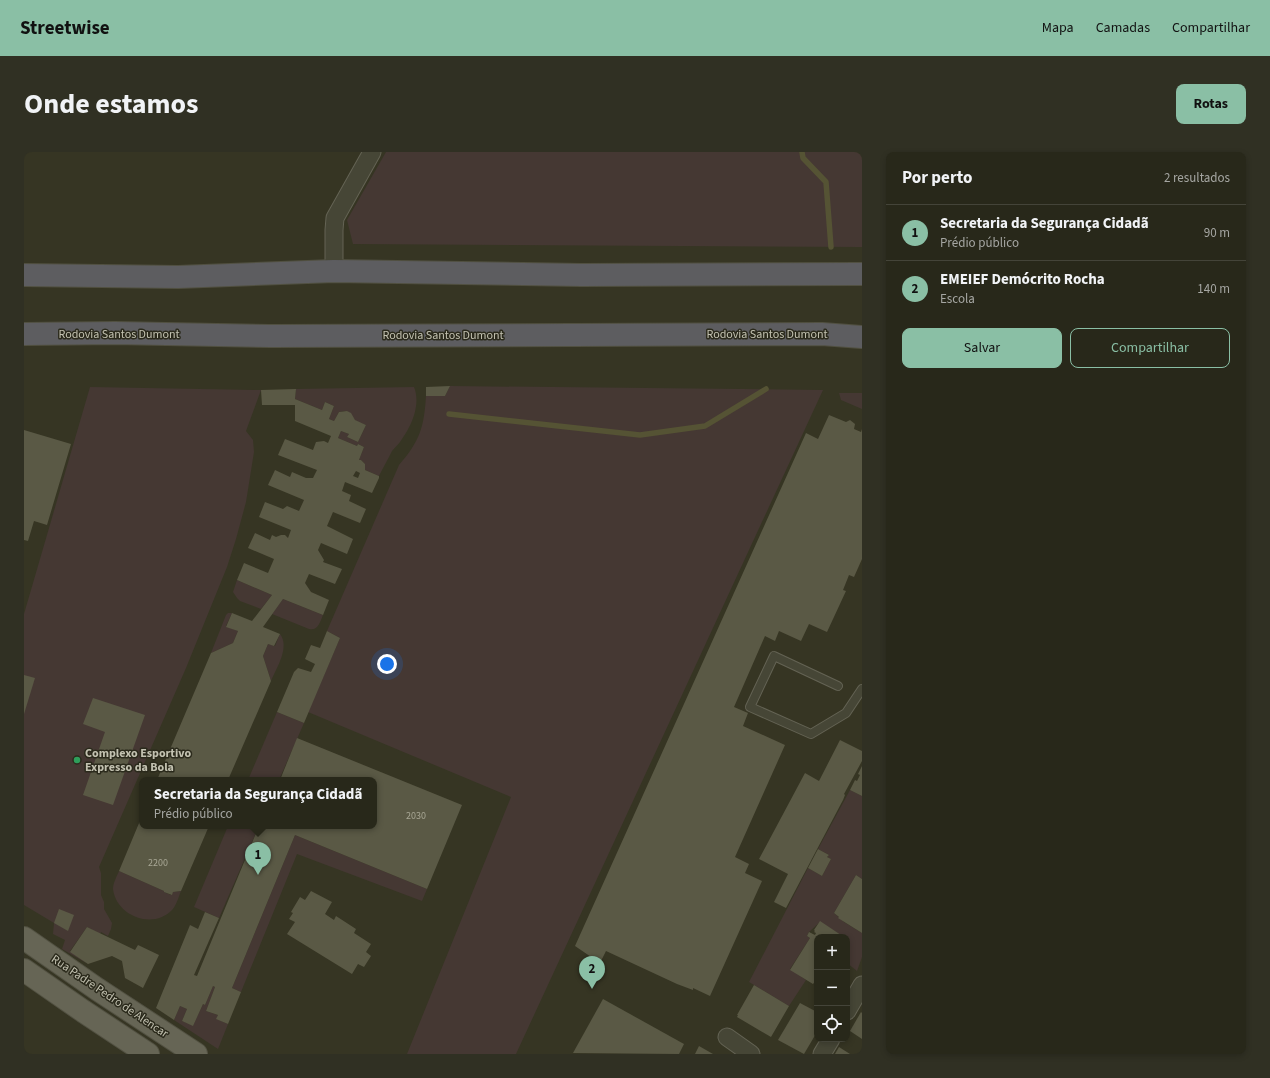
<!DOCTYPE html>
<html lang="pt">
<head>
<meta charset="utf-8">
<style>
	body { margin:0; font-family:"Source Sans 3",sans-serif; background:#303023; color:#f1f3f6 }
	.controls { position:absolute; right:12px; bottom:12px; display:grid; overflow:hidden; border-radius:8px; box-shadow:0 2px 6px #0003 }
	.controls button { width:36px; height:36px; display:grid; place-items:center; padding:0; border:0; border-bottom:1px solid #444439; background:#28281a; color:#f1f3f6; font:20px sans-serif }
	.you { position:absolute; left:363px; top:512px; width:14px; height:14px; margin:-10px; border:3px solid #fff; border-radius:50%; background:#1a73e8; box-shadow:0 0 0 6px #1a73e833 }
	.badge { display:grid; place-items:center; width:26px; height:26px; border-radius:50%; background:#8abfa5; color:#111; font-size:13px; font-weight:700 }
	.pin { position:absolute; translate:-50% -33px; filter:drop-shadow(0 1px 2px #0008) }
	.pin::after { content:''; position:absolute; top:21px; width:14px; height:12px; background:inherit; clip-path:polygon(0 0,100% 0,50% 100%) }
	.popup { position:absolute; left:115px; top:625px; width:238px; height:52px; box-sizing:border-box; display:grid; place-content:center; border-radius:8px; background:#28281a; filter:drop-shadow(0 1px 3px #0005); font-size:13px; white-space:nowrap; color:#a5a6a2 }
	.popup b { font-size:15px; color:#f1f3f6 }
	.popup::after { content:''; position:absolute; left:50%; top:100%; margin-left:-8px; border:8px solid transparent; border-top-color:#28281a }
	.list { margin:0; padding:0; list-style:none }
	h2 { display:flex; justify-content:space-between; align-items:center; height:52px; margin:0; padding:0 16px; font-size:17px }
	h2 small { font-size:13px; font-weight:400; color:#a5a6a2 }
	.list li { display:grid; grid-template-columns:26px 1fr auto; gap:12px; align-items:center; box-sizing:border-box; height:56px; padding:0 16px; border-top:1px solid #444439 }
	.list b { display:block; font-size:15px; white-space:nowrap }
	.list p { margin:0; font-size:13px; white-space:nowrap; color:#a5a6a2 }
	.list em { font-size:13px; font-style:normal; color:#a5a6a2 }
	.actions { display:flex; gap:8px; padding:12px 16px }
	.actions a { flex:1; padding:9px 0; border:1px solid #8abfa5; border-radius:8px; text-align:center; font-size:14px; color:#8abfa5 }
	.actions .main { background:#8abfa5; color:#111 }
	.icon { flex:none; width:22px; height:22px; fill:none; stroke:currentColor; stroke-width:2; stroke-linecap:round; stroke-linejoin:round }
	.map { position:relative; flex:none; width:838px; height:902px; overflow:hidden; border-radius:8px }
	header { display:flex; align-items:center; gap:24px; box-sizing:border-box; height:56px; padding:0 20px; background:#8abfa5; color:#111 }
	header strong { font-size:19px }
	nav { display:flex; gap:22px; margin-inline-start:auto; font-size:14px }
	.intro { display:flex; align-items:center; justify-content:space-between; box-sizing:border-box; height:96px; padding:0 24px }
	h1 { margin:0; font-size:28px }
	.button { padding:10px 18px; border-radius:8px; background:#8abfa5; color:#111; font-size:14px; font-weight:700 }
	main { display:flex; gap:24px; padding:0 24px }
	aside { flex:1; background:#28281a; border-radius:8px; box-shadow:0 2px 6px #0003 }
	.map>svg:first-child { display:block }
	.green { fill:#453833 }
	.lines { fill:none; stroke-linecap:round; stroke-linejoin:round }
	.stream { stroke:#555334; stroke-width:5.5 }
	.building { fill:#5a5945; fill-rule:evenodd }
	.service-casing { stroke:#646354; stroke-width:10 }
	.minor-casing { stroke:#646354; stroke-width:19 }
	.primary-casing { stroke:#535243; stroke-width:24 }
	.trunk-casing { stroke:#515041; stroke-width:24 }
	.service { stroke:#464636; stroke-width:8 }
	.minor { stroke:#464636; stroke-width:17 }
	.primary { stroke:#666555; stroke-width:22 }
	.trunk { stroke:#5d5d60; stroke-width:22 }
	.leisure-dot { fill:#2e9e5b; stroke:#2b2a1c; stroke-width:1.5 }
	.labels { text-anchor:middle; stroke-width:3; stroke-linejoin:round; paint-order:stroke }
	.number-label { font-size:10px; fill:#a9a896 }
	.street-label { font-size:12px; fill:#c3c2b1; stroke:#2b2a1c }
	.poi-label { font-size:12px; font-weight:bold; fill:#c3c2b1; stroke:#2b2a1c; text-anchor:start }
</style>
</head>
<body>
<header>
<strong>Streetwise</strong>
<nav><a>Mapa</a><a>Camadas</a><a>Compartilhar</a></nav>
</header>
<div class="intro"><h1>Onde estamos</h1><a class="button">Rotas</a></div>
<main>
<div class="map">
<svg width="838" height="902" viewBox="0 0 838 902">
	<rect width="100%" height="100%" fill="#363523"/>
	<g class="green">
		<path d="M362 0H838V95L329 92 323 68Z"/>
		<path d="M426 234 799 238 492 902H383L487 645 284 560 316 486 303 479 375 313C396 289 400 275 402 244H421Z"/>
		<path d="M66 235 237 238 222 279 229 288 230 300 222 350 212 387 203 415 162 516 75 715 77 721V743L80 750V757L88 771 87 777 84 784 77 780 76 782 63 775 46 799 64 812 38 797 41 788 29 782 30 771 0 753V462Z"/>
		<path d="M390 235C397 252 388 273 378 287 375 292 371 295 368 299 364 307 359 316 355 324L341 318V312L337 308H335L340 295 334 292 333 294 314 286 317 279 325 282 323 285 334 290 342 273C339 272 334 270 332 269 325 263 328 257 315 260L310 269 305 267 310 254 301 250 298 258 271 247 272 237Z"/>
		<path d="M815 241H838V257L817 248Z"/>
		<path d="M213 428 248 443 237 457 216 449 213 446 209 440Z"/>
		<path d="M259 447 299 463C296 470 294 479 285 477L248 462Z"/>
		<path d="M204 461H208L202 474 214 479 209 491 187 501 202 463Z"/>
		<path d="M256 482C266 495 253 515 247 529L239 504 244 492 251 494Z"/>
		<path d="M253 560 280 571 255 628H224Z"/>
		<path d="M826 638 838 644V727L832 723 810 761 820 770 838 781V805L833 819 823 811V785H820L796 770 785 780 783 784 786 786 766 817 782 828 765 854 725 830 784 716 798 724 807 707 803 705 805 703 794 697Z"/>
		<path d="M204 674H235L195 766 170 755Z"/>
		<path d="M271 683 403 737 398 749 273 702 217 840 208 836Z"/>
		<path d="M95 719 140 739V740L147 743 149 740 157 739C155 744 152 754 148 758 129 778 92 764 89 737 89 731 93 724 95 719Z"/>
		<path d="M189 834 191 835 182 859 194 863 193 867 204 872 194 897 150 868 156 854 163 857 158 869 169 873 179 852 181 853Z"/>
	</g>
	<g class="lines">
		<g class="stream">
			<path d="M778 0 779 6 802 30 807 95"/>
			<path d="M425 262 616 283 681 274 742 237"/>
		</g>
	</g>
	<g class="building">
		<path d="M426 234 421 244H402V235Z"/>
		<path d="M272 237 271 247 298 258 301 250 310 254 305 267 310 269 315 260 323 259 327 261 331 268 342 273 334 290 323 285 325 282 317 279 314 286 333 294 334 292 340 295 335 308H337L341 312V318L355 324V326L348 341 321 330 318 339 327 343 325 349 342 357 336 371 309 360 303 374 329 387 323 402 297 391 294 398 300 408 299 410 318 417 311 432 285 422 281 431 287 440 305 448 299 463 259 447 239 475 256 482 250 494 244 492 239 504 247 529 204 628H133L187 501 209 491 214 479 202 475 208 461 228 469 248 443 213 428 220 411 244 421 250 407 224 396 231 381 246 388 248 383 252 385 257 383H261L264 386 267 378 235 365 241 350 259 357 263 354 275 359 280 348 244 333 251 318 266 325 268 320 282 326H289L293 318 254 303 261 287 289 298 292 290 300 289 304 291 307 284 271 269V253H238L237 238ZM332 319 336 321 334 326 329 324Z"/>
		<path d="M805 263 822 270 826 268 831 272 830 277 837 280 838 277V407L830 425 825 423 819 438 822 439 803 480 785 472 777 489 755 479 751 489 741 484 710 555 724 561 719 574 761 593 711 705 725 712 721 721 738 729 686 844 669 836V838L653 832 582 799 576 811 551 794 782 281 794 287Z"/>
		<path d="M0 278 47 292 23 373 10 369 4 389 0 388Z"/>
		<path d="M303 479 316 486 280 571 253 560 270 520 274 516 287 520 291 512 281 507 287 493 296 496Z"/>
		<path d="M0 523 11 526 0 562Z"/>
		<path d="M69 546 121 563 89 653 59 643 81 580 59 572Z"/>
		<path d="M273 586 438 653 403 737 271 683 208 836 217 840 204 872 192 867 194 863 182 859 191 835 189 834 181 853 179 852 169 874 158 869 163 857 156 854 150 868 132 856 166 773 174 777 181 760 195 766 170 823 173 824 235 674H350V628H256Z"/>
		<path d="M816 588 838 599V609L820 642 821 643 819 648 762 756 750 750 764 722 735 707 781 621 795 629Z"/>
		<path d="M838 614V644L826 638 831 628 833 629 836 623 834 622Z"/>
		<path d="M118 664V674H185L157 739 149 740 148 743 140 740V739L95 719Z"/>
		<path d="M794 697 805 703 803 705 807 707 798 724 784 716Z"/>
		<path d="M832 723 838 727V781L814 766 815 765 810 761Z"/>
		<path d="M287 739 308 750 301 762 310 768 312 764 332 777 330 781 347 792 342 800 347 804 340 815 334 812 328 822 263 782 271 770 265 767 269 761 267 760 276 745 281 748Z"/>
		<path d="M35 757 50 763 44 779 30 771Z"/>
		<path d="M796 769 820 785H793V827L789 832 766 818 786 786 783 784 785 780 791 783 792 781 790 780 791 779 790 778Z"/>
		<path d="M63 775 111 798 114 793 135 803 119 836 101 826 98 809 88 804 64 812 46 800Z"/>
		<path d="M730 833 765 854 747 885 713 865 714 863H713Z"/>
		<path d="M579 847 660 892 655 902 549 901Z"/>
		<path d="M776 851 793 860V880L780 902 754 888Z"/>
		<path d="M837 860 838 861V887L826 879Z"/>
		<path d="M675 894 689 902H671Z"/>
		<path d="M815 895 826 902H811Z"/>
	</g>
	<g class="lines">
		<defs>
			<path id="service" d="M814 534 750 504 726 555 787 582 822 561 838 537"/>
			<g id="minor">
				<path d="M310 119V78L311 66 348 0"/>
				<path d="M823 859 838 833"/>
				<path d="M703 885 727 902"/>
				<path d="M798 902 807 887"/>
			</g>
			<g id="primary">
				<path d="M0 786 73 837 172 902"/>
				<path d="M0 818 59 859 124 902"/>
			</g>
			<g id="trunk">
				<path d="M0 123 154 125 310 119 557 123 838 122"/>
				<path d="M0 182 91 181 246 184 798 182 838 185"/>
			</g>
		</defs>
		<use href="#service" class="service-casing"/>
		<use href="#minor" class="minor-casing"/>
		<use href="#primary" class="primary-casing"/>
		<use href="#trunk" class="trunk-casing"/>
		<use href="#service" class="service"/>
		<use href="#minor" class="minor"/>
		<use href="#primary" class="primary"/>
		<use href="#trunk" class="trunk"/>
	</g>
	<circle class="leisure-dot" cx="53" cy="608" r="4"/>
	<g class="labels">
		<g class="number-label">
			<text x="392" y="667">2030</text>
			<text x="134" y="714">2200</text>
		</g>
		<g class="street-label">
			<text x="95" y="186">Rodovia Santos Dumont</text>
			<text x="743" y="186">Rodovia Santos Dumont</text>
			<text x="419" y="187">Rodovia Santos Dumont</text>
			<text transform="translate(86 844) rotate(34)" y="4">Rua Padre Pedro de Alencar</text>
		</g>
		<g class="poi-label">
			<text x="61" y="605">Complexo Esportivo<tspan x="61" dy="14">Expresso da Bola</tspan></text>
		</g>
	</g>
</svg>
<div class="controls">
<button>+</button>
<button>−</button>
<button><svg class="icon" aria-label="locate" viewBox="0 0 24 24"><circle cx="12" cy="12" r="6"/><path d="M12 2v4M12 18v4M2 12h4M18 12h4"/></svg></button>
</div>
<div class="you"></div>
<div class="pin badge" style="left:234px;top:723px">1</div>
<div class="popup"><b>Secretaria da Segurança Cidadã</b>Prédio público</div>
<div class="pin badge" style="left:568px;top:837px">2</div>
</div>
<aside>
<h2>Por perto<small>2 resultados</small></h2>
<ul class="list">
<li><span class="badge">1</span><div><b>Secretaria da Segurança Cidadã</b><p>Prédio público</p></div><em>90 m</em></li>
<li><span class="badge">2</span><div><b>EMEIEF Demócrito Rocha</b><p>Escola</p></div><em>140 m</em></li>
</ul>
<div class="actions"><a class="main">Salvar</a><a>Compartilhar</a></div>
</aside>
</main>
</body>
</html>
